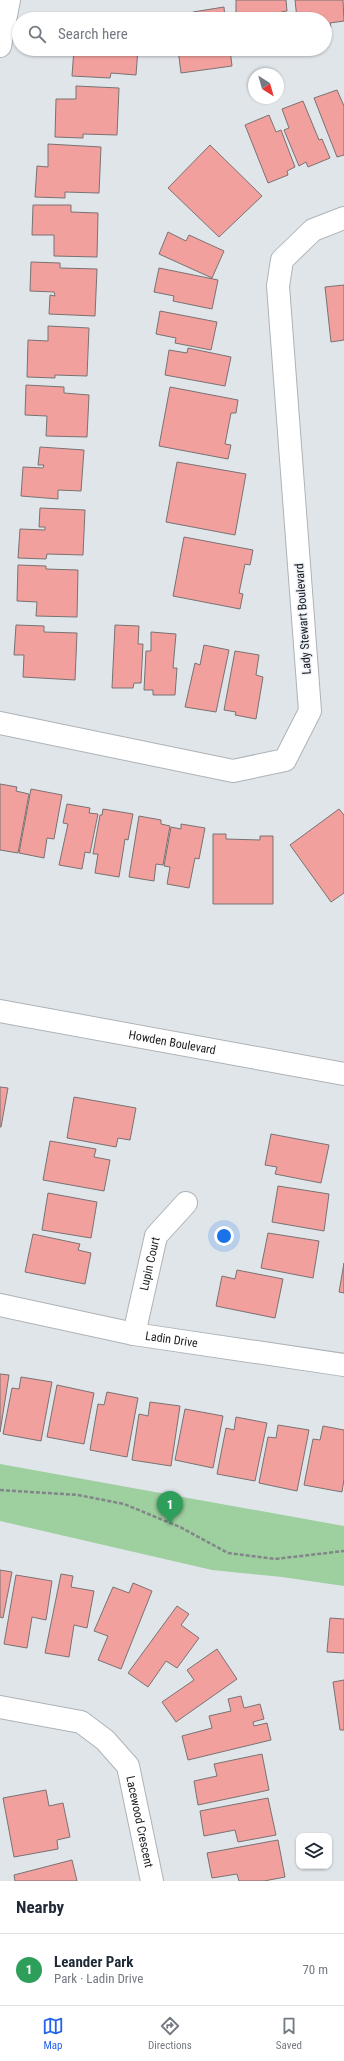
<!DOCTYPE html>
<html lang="en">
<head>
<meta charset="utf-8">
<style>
	body { margin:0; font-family:"Roboto Condensed",sans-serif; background:#f6f6f7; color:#1f2937 }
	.controls { position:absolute; right:12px; bottom:12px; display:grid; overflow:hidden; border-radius:8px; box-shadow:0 1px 3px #0004 }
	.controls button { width:36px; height:36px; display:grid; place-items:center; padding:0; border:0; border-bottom:1px solid #e0e1e3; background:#fff; color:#1f2937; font:20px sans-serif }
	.compass { position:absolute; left:248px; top:68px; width:36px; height:36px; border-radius:50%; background:#fff; box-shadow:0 1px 3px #0004; rotate:143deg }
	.you { position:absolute; left:224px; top:1236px; width:14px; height:14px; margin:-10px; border:3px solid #fff; border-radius:50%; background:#1a73e8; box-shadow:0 0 0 6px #1a73e833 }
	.badge { display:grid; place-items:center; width:26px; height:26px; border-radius:50%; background:#2563eb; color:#fff; font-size:13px; font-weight:700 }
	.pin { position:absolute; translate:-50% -33px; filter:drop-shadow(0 1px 2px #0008) }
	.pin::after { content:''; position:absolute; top:21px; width:14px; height:12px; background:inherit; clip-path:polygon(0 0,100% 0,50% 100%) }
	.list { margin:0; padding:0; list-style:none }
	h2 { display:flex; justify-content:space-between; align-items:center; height:52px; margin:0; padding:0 16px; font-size:17px }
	h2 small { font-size:13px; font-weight:400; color:#747a83 }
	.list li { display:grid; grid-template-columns:26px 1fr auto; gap:12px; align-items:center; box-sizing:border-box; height:72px; padding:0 16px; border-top:1px solid #e0e1e3 }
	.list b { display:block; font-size:15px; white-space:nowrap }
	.list p { margin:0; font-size:13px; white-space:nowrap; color:#747a83 }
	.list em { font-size:13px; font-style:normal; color:#747a83 }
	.icon { flex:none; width:22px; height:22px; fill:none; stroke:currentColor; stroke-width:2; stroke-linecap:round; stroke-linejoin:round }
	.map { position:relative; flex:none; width:344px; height:1881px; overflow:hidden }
	.search { position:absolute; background:#fff; box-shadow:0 1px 3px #0004; left:12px; right:12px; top:12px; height:44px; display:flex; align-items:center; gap:10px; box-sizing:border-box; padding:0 14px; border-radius:22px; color:#747a83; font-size:15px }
	.sheet { height:124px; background:#fff }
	nav { display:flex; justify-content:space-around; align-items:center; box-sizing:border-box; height:56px; border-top:1px solid #e0e1e3; background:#fff; font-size:11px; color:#747a83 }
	nav a { display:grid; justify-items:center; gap:2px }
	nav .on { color:#2563eb }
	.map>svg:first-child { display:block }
	.green { fill:#9dcf9f }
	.building { fill:#f1a09e; stroke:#7a7272 }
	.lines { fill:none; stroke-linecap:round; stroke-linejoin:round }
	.minor-casing { stroke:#adb3b7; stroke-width:24 }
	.tertiary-casing { stroke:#adb3b7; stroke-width:24 }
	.path { stroke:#838689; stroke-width:2.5; stroke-dasharray:4 2; stroke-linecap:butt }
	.minor { stroke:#fff; stroke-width:22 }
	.tertiary { stroke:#fff; stroke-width:22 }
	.labels { text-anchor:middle; stroke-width:3; stroke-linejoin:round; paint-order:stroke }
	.street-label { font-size:12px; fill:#191b1c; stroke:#edf2f8 }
</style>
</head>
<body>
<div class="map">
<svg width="344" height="1881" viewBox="0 0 344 1881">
	<rect width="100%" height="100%" fill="#e0e5ea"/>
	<path class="green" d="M0 1464 344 1526V1586L282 1577 212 1570 0 1521Z"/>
	<g class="building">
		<path d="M236 0H286L287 11 281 12 282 19H236Z"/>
		<path d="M295 0H343L344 21 330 23 331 27 325 28V19H297Z"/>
		<path d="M224 7 225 19H194L193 12Z"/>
		<path d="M74 49H138L136 75 111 73 110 78 72 76Z"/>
		<path d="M178 49H230L232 66 181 73Z"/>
		<path d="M76 86 119 88 117 135 83 134V138L55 137 56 99H76Z"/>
		<path d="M337 90 344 106V155L337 157 314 98Z"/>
		<path d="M303 101 319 140 322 139 330 158 308 167 306 162 299 166 284 130 289 128 282 109Z"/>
		<path d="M269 115 276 132 281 130 295 167 287 171 288 175 268 183 245 125Z"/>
		<path d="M48 144 101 147 99 193 65 192V198L35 197 37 166 48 167Z"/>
		<path d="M210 145 262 196 219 237 168 188Z"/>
		<path d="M33 205H71V212L98 213 97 257 54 256V235H32Z"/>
		<path d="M168 232 186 241 189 235 224 251 212 278 159 254Z"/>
		<path d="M31 262 60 263V268L97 269 95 316 49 314 50 295 55 296 54 292 30 291Z"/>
		<path d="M159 268 218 280 212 309 173 301 174 296 154 292Z"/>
		<path d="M344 285V340L331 342 325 287Z"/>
		<path d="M160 311 217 322 211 350 175 343 176 338 156 334Z"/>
		<path d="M48 326 89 328 87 376 55 375V378L27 377 28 340 48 341Z"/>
		<path d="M188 348 231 357 225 386 165 375 169 350 187 353Z"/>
		<path d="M26 385 64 387V393L89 395 87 437 46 436 47 416 25 415Z"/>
		<path d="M170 387 238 400 236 413H231L225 444 231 445 228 459 159 446Z"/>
		<path d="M40 447 84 450 81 491 58 490V499L21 496 23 467 43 468 44 465H38Z"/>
		<path d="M177 462 246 474 235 535 166 522Z"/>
		<path d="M40 508 85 510 83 555 47 554 46 559 18 558 20 529 45 530V527H39Z"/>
		<path d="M184 537 253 550 250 565 245 564 239 593 243 594 240 609 173 596Z"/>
		<path d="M18 565 46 566V569L78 570 77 617 36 616 37 602 17 601Z"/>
		<path d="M16 625 44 626V632L77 633 75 680 23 677 24 655H14Z"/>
		<path d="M115 625 139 626 138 644H143L141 683H134L133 688H112Z"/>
		<path d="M151 632 176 634 173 668H177L175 695H153V690H144L146 651H151Z"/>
		<path d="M204 645 229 650 216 712 185 707 195 663 200 665Z"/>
		<path d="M235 651 259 655 256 675 263 677 256 719 235 715 236 712 224 710Z"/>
		<path d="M0 784 17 787 16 791 29 794 18 853 0 850Z"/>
		<path d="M31 789 62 795 54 839 47 838 44 858 19 853Z"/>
		<path d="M67 804 90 808 89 813 98 814 90 853 85 852 82 869 59 865 68 824 63 823Z"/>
		<path d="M103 809 133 814 128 840 125 839 119 877 95 873 98 854H93L100 815H102Z"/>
		<path d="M339 809 344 815V893L331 902 290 845Z"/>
		<path d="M139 816 161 820V824L170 826 163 865 156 864 154 881 129 877Z"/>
		<path d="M181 824 205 828 199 859 195 858 189 888 167 884 170 867 164 866 171 827 181 829Z"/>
		<path d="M213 834H226V839L260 840V836H273V904H213Z"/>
		<path d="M0 1087 8 1088 1 1127H0Z"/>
		<path d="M74 1097 136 1108 130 1140 118 1138 116 1147 67 1138Z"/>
		<path d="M271 1134 329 1145 321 1183 275 1174 277 1167 265 1165Z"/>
		<path d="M50 1141 96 1149 94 1157 110 1160 104 1191 43 1180Z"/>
		<path d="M278 1186 329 1194 324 1231 272 1222Z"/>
		<path d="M48 1193 97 1202 91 1238 42 1230Z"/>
		<path d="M268 1233 319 1241 313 1278 261 1268Z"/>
		<path d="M33 1234 80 1244 78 1250 91 1253 85 1284 25 1272Z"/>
		<path d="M344 1263V1293L339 1292Z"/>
		<path d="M237 1270 283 1279 275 1318 216 1306 222 1276 235 1279Z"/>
		<path d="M0 1374 9 1375 0 1432Z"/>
		<path d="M21 1377 52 1382 41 1441 3 1434 12 1388 19 1389Z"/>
		<path d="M57 1385 94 1393 84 1444 47 1437Z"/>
		<path d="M107 1392 138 1398 127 1457 90 1450 98 1404 104 1405Z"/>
		<path d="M150 1402 180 1406 171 1466 132 1460 139 1414 148 1416Z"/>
		<path d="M185 1409 223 1416 213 1468 175 1460Z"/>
		<path d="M236 1417 267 1423 255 1481 217 1474 226 1428 234 1430Z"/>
		<path d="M278 1425 309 1430 297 1491 259 1483 268 1437 276 1438Z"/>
		<path d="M323 1426 344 1430V1479L342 1492 304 1485 313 1439 320 1440Z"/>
		<path d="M0 1570 12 1572 3 1618 0 1617Z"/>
		<path d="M61 1574 73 1576 71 1587 94 1591 87 1628 74 1625 69 1657 45 1653Z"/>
		<path d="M16 1575 52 1581 46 1620 32 1617 27 1648 4 1644Z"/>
		<path d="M133 1583 152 1591 121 1669 98 1660 108 1636 94 1631 113 1587 129 1593Z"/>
		<path d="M177 1606 189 1614 181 1625 199 1638 177 1668 166 1661 148 1687 128 1673Z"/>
		<path d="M330 1618 344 1619V1653L327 1652Z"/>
		<path d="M217 1649 237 1679 176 1722 162 1702 194 1680 187 1670Z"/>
		<path d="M344 1680V1730H340L333 1682Z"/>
		<path d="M241 1696 244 1708 260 1704 264 1719 253 1722 254 1726 267 1723 271 1740 188 1760 182 1736 212 1728 209 1716 231 1711 228 1699Z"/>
		<path d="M262 1754 269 1790 198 1805 194 1781 217 1776 214 1764Z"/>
		<path d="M46 1790 49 1806 63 1803 70 1837 57 1840 58 1849 14 1857 3 1798Z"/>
		<path d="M268 1798 276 1835 238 1842 235 1830 204 1836 200 1811Z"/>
		<path d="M278 1840 285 1877 264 1881H239L237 1874 212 1878 207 1853Z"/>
		<path d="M72 1860 77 1881H15L14 1875Z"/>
	</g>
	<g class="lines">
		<defs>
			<g id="minor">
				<path d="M0 46 9 0"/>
				<path d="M0 723 233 771 285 760 310 711 278 286 282 260 313 230 344 218"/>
				<path id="s1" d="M0 1305 134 1334 344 1365"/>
				<path id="s2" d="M134 1334 156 1236 186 1203"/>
				<path id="s3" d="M0 1707 81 1722 105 1740 128 1766 152 1881"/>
			</g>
			<g id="tertiary">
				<path id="s4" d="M0 1011 344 1074"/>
			</g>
		</defs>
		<use href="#minor" class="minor-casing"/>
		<use href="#tertiary" class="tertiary-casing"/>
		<path class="path" d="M0 1490 78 1495 124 1504 180 1527 228 1553 275 1559 344 1551"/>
		<use href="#minor" class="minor"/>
		<use href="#tertiary" class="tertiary"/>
	</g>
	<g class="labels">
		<g class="street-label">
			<text transform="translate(303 619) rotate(-94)" y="4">Lady Stewart Boulevard</text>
			<text dy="4" stroke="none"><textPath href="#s4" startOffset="175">Howden Boulevard</textPath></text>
			<text dy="4" stroke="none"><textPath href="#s2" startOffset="72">Lupin Court</textPath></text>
			<text dy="4" stroke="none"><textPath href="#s1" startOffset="175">Ladin Drive</textPath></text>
			<text dy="4" stroke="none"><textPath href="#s3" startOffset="204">Lacewood Crescent</textPath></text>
		</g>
	</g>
</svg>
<div class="controls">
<button><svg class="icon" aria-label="layers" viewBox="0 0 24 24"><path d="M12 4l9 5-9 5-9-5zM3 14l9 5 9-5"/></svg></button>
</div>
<svg class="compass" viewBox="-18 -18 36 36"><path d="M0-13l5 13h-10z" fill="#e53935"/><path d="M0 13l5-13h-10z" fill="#747a83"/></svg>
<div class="you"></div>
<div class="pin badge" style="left:170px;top:1524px;background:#2e9e5b">1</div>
<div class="search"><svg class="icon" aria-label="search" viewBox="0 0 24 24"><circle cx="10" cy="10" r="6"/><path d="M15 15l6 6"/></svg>Search here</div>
</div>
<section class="sheet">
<h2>Nearby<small></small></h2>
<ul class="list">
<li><span class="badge" style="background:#2e9e5b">1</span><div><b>Leander Park</b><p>Park · Ladin Drive</p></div><em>70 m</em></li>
</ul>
</section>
<nav>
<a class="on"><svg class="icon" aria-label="map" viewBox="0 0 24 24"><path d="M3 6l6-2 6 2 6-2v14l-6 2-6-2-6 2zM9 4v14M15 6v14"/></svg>Map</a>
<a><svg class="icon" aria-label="directions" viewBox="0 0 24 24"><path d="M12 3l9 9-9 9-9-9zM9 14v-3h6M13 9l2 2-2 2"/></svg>Directions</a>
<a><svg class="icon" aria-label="saved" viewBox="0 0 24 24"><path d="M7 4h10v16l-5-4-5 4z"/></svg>Saved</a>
</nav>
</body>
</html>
